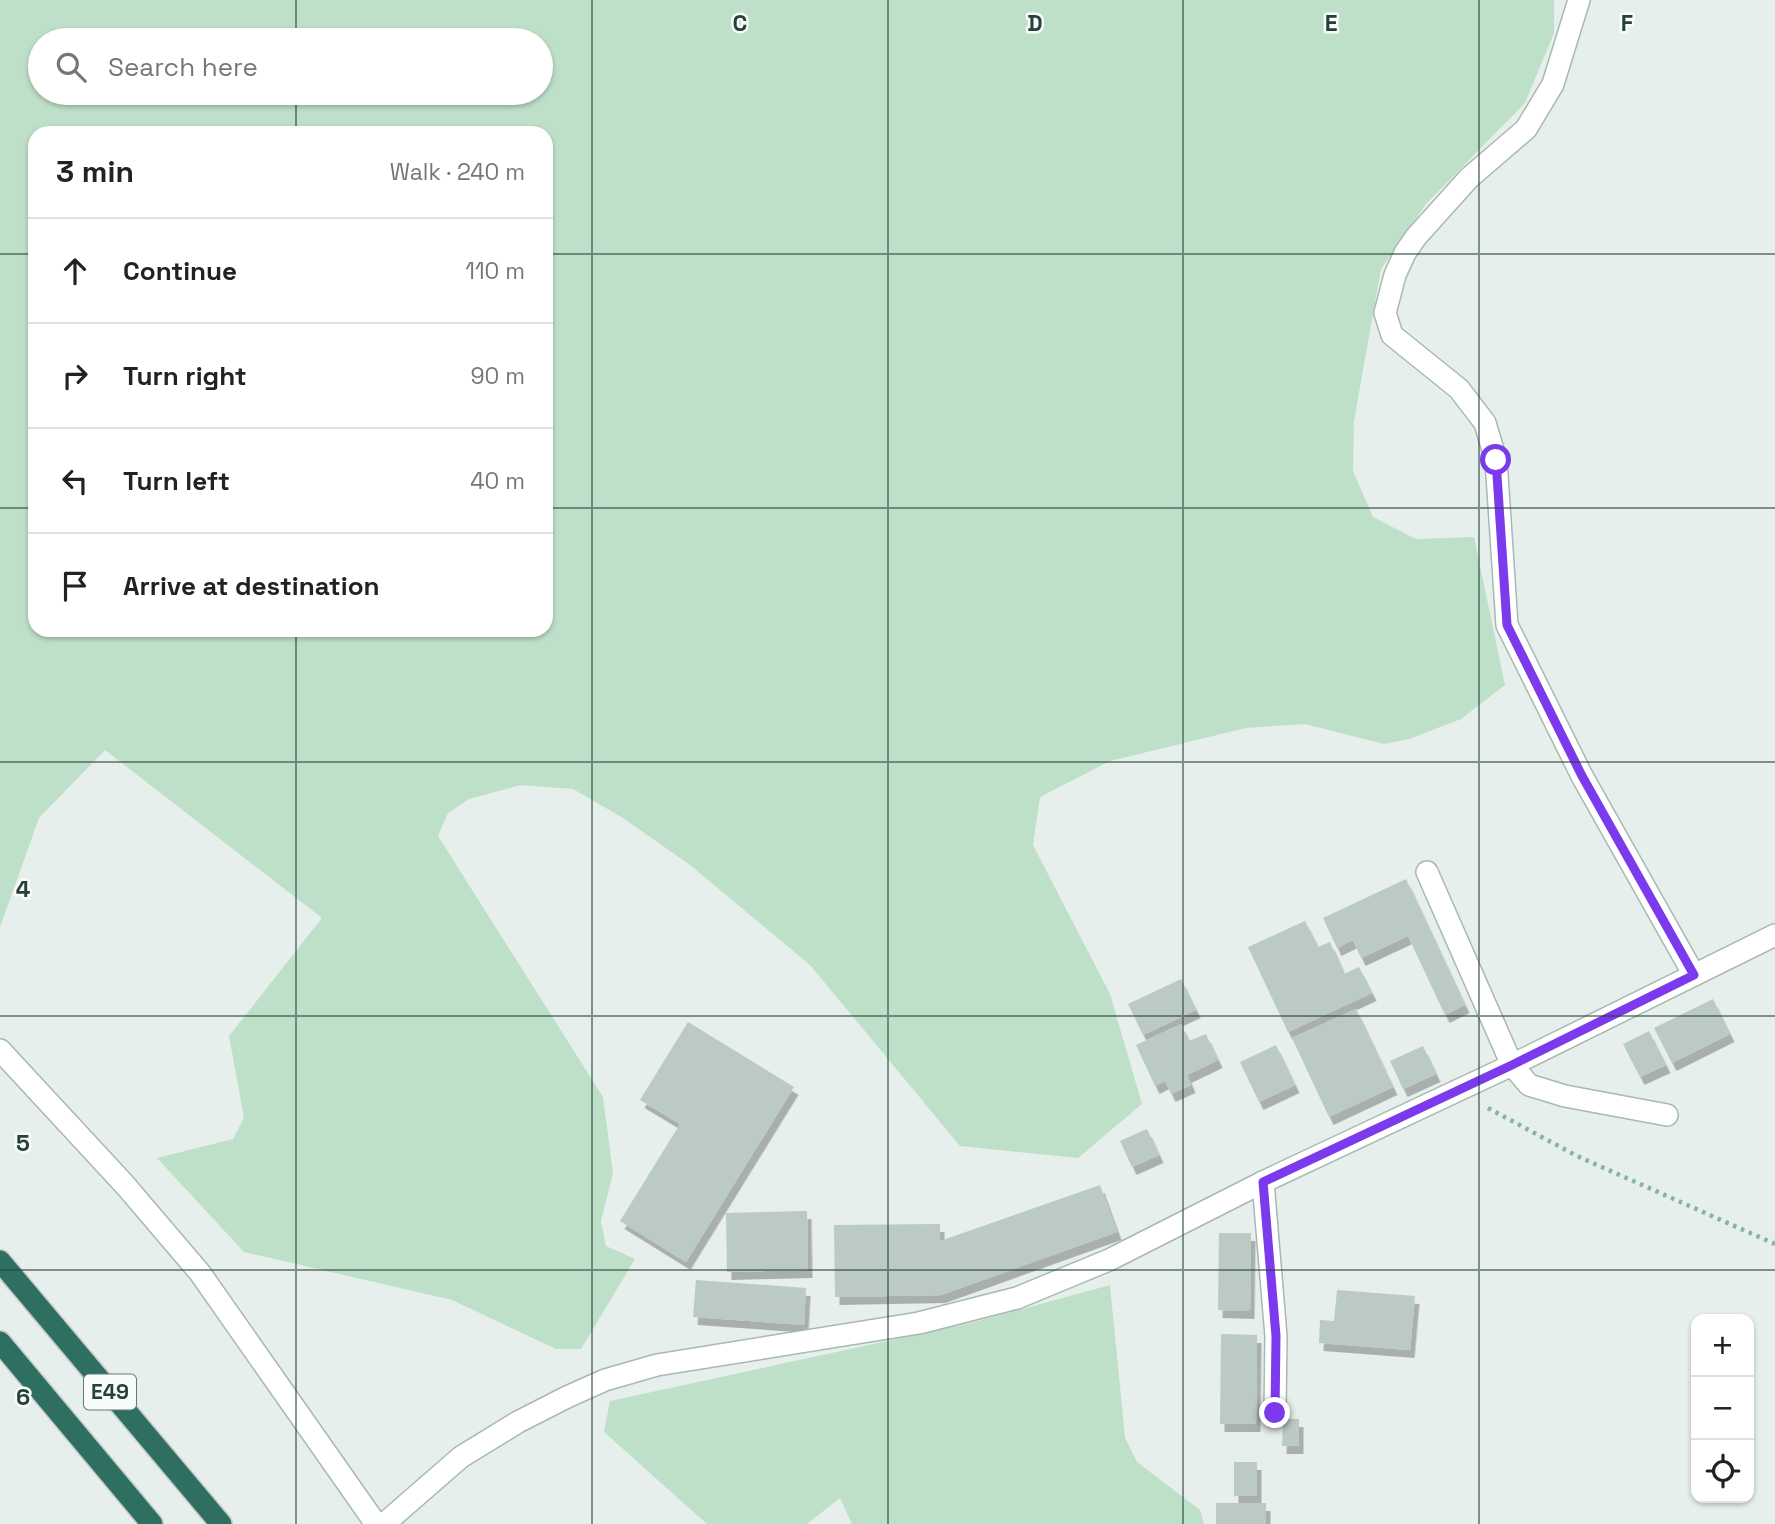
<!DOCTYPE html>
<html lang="en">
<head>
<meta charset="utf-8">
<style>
	body { margin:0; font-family:"Space Grotesk",sans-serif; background:#f2f2f2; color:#222 }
	.controls { position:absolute; right:21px; bottom:21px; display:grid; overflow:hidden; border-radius:14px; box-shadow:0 2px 5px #0004 }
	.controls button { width:63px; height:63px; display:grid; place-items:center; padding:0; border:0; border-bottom:2px solid #e0e0e0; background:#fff; color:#222; font:35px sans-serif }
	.stop { position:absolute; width:21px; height:21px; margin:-16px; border:5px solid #7c3aed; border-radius:50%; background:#fff }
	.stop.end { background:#7c3aed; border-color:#fff; box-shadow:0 2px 7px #0008 }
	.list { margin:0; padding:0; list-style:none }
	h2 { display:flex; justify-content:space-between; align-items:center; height:91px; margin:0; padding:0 28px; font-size:30px }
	h2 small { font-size:23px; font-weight:400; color:#767676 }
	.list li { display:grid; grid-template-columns:46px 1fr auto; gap:21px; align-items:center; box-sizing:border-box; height:105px; padding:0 28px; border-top:2px solid #e0e0e0 }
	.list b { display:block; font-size:26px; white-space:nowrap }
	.list em { font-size:23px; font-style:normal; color:#767676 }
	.icon { flex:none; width:38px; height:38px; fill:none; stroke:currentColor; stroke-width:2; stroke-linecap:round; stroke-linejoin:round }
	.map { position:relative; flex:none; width:1775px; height:1524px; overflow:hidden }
	.search { position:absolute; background:#fff; box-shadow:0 2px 5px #0004; left:28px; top:28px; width:525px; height:77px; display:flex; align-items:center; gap:18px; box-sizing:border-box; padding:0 24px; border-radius:38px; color:#767676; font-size:26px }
	.panel { position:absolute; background:#fff; box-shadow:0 2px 5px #0004; left:28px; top:126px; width:525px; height:511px; border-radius:21px }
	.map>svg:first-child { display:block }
	.green { fill:#bfe0c8; fill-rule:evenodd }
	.building { fill:#bbcac4; filter:url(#shadow) }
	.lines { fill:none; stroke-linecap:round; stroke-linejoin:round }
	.minor-casing { stroke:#a8b8b2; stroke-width:24 }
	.motorway-casing { stroke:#c2cac8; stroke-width:24 }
	.path { stroke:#86b3a5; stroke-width:4.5; stroke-dasharray:3.5 5; stroke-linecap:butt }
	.minor { stroke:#fff; stroke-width:21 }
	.motorway { stroke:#2f6f62; stroke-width:21 }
	.route { stroke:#7c3aed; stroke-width:9 }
	.grid { fill:none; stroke:#24423a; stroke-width:2; stroke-opacity:0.55 }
	.labels { text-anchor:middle; stroke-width:5; stroke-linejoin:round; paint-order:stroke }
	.shield { fill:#f7fbf9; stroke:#637a73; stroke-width:2 }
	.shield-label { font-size:21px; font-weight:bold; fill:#24423a }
	.grid-label { font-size:23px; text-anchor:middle; font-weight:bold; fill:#24423a; stroke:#f7fbf9; stroke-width:5; stroke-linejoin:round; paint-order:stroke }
</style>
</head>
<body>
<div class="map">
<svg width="1775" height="1524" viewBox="0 0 1775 1524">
	<defs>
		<filter id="shadow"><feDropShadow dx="4.5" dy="8" stdDeviation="0" flood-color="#0004"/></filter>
	</defs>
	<rect width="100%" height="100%" fill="#e6efeb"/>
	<g class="green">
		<path d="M0 0H1554V33L1525 103 1426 204 1381 269 1354 421 1353 471 1373 517 1416 539 1474 537 1505 685 1461 719 1409 739 1384 744 1305 724 1246 728 1110 761 1040 797 1033 845 1110 994 1142 1104 1078 1158 960 1146 810 965 690 865 623 818 573 789 521 785 469 799 448 813 438 836 603 1097 613 1173 601 1221 606 1246 635 1259 581 1349H556L452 1300 244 1252 157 1158 233 1139 244 1118 229 1036 322 918 105 750 39 818 0 927ZM40 40H541V93H40ZM35 133H546V630H35Z"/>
		<path d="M1110 1285 1125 1438 1137 1462 1200 1510 1204 1524H852L840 1498 807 1524H707L604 1432 610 1401 975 1322Z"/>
	</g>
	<g class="building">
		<path d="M1406 879 1465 1005 1445 1015 1408 936 1361 958 1353 940 1337 948 1323 918Z"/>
		<path d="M1305 921 1318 947 1330 942 1344 974 1359 967 1372 993 1288 1032 1248 947Z"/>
		<path d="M1181 979 1196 1010 1143 1035 1128 1004Z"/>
		<path d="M1713 999 1730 1034 1672 1063 1654 1028Z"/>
		<path d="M1356 1009 1393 1087 1329 1117 1292 1038Z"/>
		<path d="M688 1022 794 1087 686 1262 620 1221 680 1124 640 1100Z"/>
		<path d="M1181 1024 1189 1041 1206 1034 1218 1060 1187 1075 1191 1085 1171 1094 1165 1081 1155 1086 1136 1045Z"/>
		<path d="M1649 1031 1666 1065 1640 1077 1623 1044Z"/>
		<path d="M1276 1045 1295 1085 1259 1102 1240 1062Z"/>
		<path d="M1423 1046 1436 1074 1403 1089 1390 1061Z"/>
		<path d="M1147 1129 1159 1155 1132 1167 1120 1141Z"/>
		<path d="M1100 1185 1117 1232 941 1295 835 1297 834 1225 940 1224V1241Z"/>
		<path d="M807 1211 808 1270 727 1272 726 1213Z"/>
		<path d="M1219 1233H1251L1250 1311 1218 1310Z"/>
		<path d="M696 1280 806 1288 804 1325 693 1317Z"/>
		<path d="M1337 1290 1415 1296 1410 1350 1319 1343 1320 1320 1334 1321Z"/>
		<path d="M1221 1334 1257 1335 1256 1424H1220Z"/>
		<path d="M1283 1419H1299V1446H1282Z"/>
		<rect x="1234" y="1462" width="23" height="34"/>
		<rect x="1216" y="1503" width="50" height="21"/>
	</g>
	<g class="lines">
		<defs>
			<g id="minor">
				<path d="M1579 0 1553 84 1526 129 1469 178 1416 237 1405 253 1395 275 1385 313 1392 335 1459 389 1485 423 1496 460 1507 625 1582 776 1694 975"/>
				<path d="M1427 872 1512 1065 1529 1085 1565 1096 1667 1115"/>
				<path d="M0 1050 125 1185 200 1273 376 1524"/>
				<path d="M1263 1182 1276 1336 1275 1413"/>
				<path d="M384 1524 461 1457 518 1422 567 1397 605 1380 657 1365 919 1323 1017 1298 1109 1260 1263 1182 1512 1065 1775 935"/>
			</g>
			<g id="motorway">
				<path d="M0 1261 221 1524"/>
				<path d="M0 1342 152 1524"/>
			</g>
		</defs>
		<use href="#minor" class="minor-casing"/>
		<use href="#motorway" class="motorway-casing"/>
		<path class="path" d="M1488 1108 1577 1156 1775 1244"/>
		<use href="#minor" class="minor"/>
		<use href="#motorway" class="motorway"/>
	</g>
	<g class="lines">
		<path class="route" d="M1275 1413 1276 1336 1263 1182 1512 1065 1694 975 1582 776 1507 625 1496 460"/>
	</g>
	<path class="grid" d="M296 0V40M592 0V1524M888 0V1524M1183 0V1524M1479 0V1524M296 93V133M0 254H35M546 254H1775M0 508H35M546 508H1775M296 630V1524M0 762H1775M0 1016H1775M0 1270H1775"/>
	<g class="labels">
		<rect class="shield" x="84" y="1374.5" width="52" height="35" rx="5"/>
		<g class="shield-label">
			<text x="110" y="1399">E49</text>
		</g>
	</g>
	<g class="grid-label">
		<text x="740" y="31">C</text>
		<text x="1035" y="31">D</text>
		<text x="1331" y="31">E</text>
		<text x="1627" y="31">F</text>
		<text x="23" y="897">4</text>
		<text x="23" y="1151">5</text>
		<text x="23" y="1405">6</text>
	</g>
</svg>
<div class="controls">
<button>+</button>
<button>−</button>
<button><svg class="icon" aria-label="locate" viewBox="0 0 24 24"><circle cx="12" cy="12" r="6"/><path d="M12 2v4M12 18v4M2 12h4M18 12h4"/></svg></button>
</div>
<div class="stop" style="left:1496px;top:460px"></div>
<div class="stop end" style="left:1275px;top:1413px"></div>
<div class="search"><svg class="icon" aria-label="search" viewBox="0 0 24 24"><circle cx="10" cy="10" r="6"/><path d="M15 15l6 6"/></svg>Search here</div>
<section class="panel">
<h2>3 min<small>Walk · 240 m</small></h2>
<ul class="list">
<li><svg class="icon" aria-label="ahead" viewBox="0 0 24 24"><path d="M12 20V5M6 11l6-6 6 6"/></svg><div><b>Continue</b></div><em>110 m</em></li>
<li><svg class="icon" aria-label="right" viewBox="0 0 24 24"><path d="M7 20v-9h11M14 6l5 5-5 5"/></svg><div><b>Turn right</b></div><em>90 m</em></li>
<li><svg class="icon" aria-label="left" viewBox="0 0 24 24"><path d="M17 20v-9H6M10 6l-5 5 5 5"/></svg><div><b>Turn left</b></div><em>40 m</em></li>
<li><svg class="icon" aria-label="arrive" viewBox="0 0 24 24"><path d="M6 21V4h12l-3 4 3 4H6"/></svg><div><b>Arrive at destination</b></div></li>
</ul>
</section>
</div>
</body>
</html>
